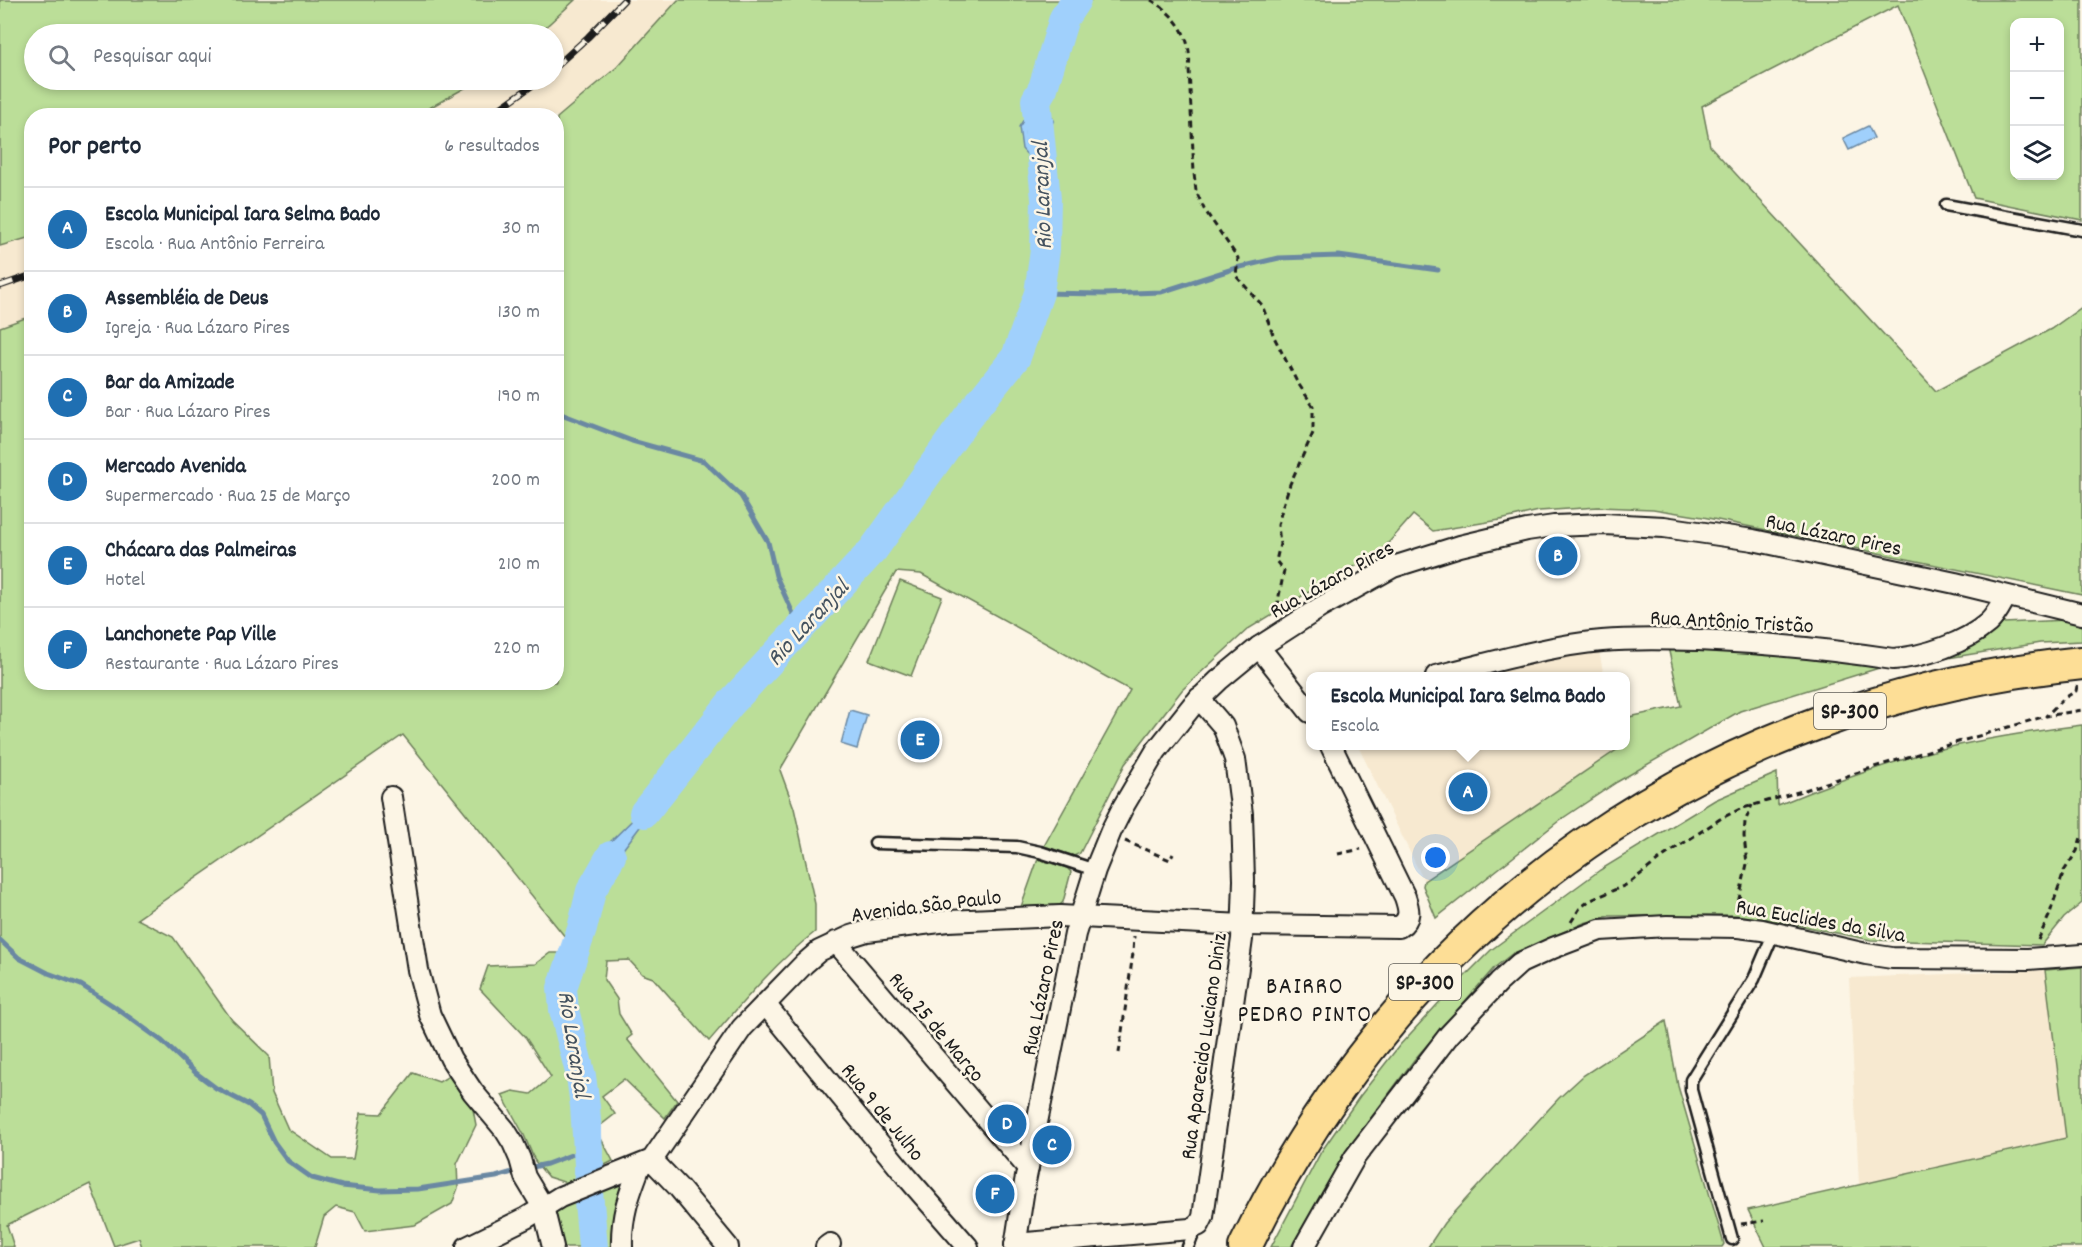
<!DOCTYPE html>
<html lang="pt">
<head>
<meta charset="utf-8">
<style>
	body { margin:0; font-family:Dekko,sans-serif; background:#f6f6f7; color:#1f2937 }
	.controls { position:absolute; right:18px; top:18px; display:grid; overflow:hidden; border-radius:12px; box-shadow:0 3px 9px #0003 }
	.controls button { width:54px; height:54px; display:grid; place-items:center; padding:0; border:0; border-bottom:2px solid #e0e1e3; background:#fff; color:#1f2937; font:30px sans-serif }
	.you { position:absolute; left:1436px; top:858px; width:21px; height:21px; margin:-15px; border:4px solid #fff; border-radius:50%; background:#1a73e8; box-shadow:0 0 0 9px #1a73e833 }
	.badge { display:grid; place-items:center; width:39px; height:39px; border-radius:50%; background:#1f6fb2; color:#fff; font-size:20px; font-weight:700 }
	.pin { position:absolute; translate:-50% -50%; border:3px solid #fff; box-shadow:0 2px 6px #0006 }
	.popup { position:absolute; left:1306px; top:672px; width:324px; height:78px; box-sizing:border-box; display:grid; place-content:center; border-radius:12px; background:#fff; filter:drop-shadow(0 2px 4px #0005); font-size:20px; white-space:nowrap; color:#747a83 }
	.popup b { font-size:22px; color:#1f2937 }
	.popup::after { content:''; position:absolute; left:50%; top:100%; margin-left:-12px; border:12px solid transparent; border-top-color:#fff }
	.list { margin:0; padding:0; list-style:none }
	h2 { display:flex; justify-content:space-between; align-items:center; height:78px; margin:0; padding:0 24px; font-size:26px }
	h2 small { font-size:20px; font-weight:400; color:#747a83 }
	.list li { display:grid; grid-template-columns:39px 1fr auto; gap:18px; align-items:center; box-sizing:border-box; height:84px; padding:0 24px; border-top:2px solid #e0e1e3 }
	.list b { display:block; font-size:22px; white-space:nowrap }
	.list p { margin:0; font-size:20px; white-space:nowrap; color:#747a83 }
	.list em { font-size:20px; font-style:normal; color:#747a83 }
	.icon { flex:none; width:33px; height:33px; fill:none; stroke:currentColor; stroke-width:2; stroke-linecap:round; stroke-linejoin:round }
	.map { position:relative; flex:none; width:2082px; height:1247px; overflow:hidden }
	.search { position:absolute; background:#fff; box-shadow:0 3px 9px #0003; left:24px; top:24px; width:540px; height:66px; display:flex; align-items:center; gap:15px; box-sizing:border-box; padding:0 21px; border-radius:33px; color:#747a83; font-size:22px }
	.panel { position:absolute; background:#fff; box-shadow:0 3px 9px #0003; left:24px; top:108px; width:540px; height:582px; border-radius:24px }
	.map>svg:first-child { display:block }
	.built { fill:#f7e9d0 }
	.green { fill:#bbde98; stroke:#6c7d5a; stroke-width:1.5; fill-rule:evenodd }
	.water { fill:#a0d0fc; stroke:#6b88a2; stroke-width:1.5 }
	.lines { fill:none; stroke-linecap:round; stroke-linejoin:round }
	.shore { stroke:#516476; stroke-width:1.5 }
	.stream { stroke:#6b88a2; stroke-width:5 }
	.river { stroke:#a0d0fc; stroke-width:30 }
	.lane-casing { stroke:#1c1c1c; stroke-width:15 }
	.street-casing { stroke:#1c1c1c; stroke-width:24 }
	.primary-casing { stroke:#1c1c1c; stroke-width:36 }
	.path { stroke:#1c1c1c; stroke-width:3; stroke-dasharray:6 4.5; stroke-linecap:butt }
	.lane { stroke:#fcf5e5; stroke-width:10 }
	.street { stroke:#fcf5e5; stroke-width:20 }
	.primary { stroke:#fdde96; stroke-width:32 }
	.rail-casing { stroke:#1c1c1c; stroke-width:7 }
	.rail { stroke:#fcf5e5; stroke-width:4.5; stroke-dasharray:14; stroke-linecap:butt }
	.labels { text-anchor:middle; stroke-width:5; stroke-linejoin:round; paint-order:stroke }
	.shield { fill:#fcf5e5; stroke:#5f5d58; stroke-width:1.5 }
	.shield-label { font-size:21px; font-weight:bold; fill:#1c1c1c }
	.street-label { font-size:22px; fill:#1c1c1c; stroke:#fcf5e5 }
	.water-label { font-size:24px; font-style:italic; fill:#44525f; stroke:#fcf5e5 }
	.neighbourhood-label { font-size:24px; letter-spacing:1.5px; fill:#1c1c1c; stroke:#fcf5e5 }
</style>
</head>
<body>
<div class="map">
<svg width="2082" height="1247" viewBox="0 0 2082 1247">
	<rect width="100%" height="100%" fill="#fcf5e5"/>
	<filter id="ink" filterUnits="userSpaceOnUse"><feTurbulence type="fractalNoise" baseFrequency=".0167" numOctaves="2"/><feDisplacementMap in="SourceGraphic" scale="12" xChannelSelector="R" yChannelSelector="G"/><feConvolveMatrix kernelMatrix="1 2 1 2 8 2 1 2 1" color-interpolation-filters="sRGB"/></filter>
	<g filter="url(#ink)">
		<g class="built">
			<path d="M575 0H678L617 67 557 118 556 116H417L479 80H554V34H538Z"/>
			<path d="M31 237V316L0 327V246Z"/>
			<path d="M1599 651 1604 676H1470L1572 653Z"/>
			<path d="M1358 746H1617L1618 749 1424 881Z"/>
			<path d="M2045 970 2066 1138 1859 1185 1849 978Z"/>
		</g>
		<g class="green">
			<path d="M0 0H575L538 34H34V80H479L417 115 32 116 31 237 0 246Z"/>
			<path d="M678 0H2082V220L1974 198 1898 5 1702 106 1710 146 1936 391 2051 329 2082 307V595L1703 517 1653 509 1598 507 1539 511 1500 520 1433 531 1413 515 1376 557 1338 574 1248 629 1182 690 1125 764 1080 853 1074 856 1044 846 1130 690 921 574 896 572 780 770 794 808 815 904V932C776 962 741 1004 709 1041L653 978 642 974 629 960 606 961 604 980 617 999 619 1014 632 1035 627 1039 677 1101 665 1118 624 1079 602 1096 615 1114 596 1129 613 1161 595 1170 600 1186 619 1182 623 1190 617 1247H558L553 1215 559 1206 573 1198 567 1183 548 1177 535 1161 524 1135 502 1095 513 1091 531 1094 551 1077 526 1038 480 989 488 966 535 964 550 953H578L403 735 137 919 173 937 232 1020 269 1056 272 1093 288 1129 332 1159H353L361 1113 381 1114 413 1073 439 1082 454 1073 471 1099 476 1125 457 1164 458 1188 452 1204 415 1225 365 1231 355 1212 336 1207 324 1217 315 1247H142L139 1238 114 1246 90 1184 7 1225 14 1247H0V327L31 316 32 682H556L557 118 617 67ZM2014 22H2060V176H2014Z"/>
			<path d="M900 581 942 597 911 676 869 660Z"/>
			<path d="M2066 620 2082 624V641L2040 643 1911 664 1923 661 2004 623Z"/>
			<path d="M1668 647 1793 655 1879 668 1740 711 1617 782 1560 820 1436 918 1423 886 1424 881 1618 749 1617 746H1625L1626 720 1629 717 1681 706Z"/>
			<path d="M2082 725V903L2064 918 2042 945 1871 940 1778 921 1736 915 1609 916 1584 923 1512 954 1494 968 1414 1060 1347 1150 1291 1247H1271L1321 1152 1360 1096 1399 1046 1446 995 1491 950 1600 870 1715 800 1777 773 1778 805C1821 787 1866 771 1911 757 1967 741 2025 732 2082 725Z"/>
			<path d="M1038 859 1067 868 1071 872 1063 902 1060 905 1021 907Z"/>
			<path d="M2082 967V1247H1766L1748 1210 2066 1138 2045 970Z"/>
			<path d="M1666 1021 1678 1086 1724 1244 1722 1247H1428L1444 1223 1559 1098 1584 1075Z"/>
		</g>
		<g class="water">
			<path d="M1036 100 1047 109 1054 120 1049 130 1051 185 1046 199 1036 182 1029 157 1022 149 1019 127Z"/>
			<path d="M1868 126 1874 138 1849 150 1843 138Z"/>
			<path d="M850 710 867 715 857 749 841 744Z"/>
			<path d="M670 783 646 819 621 852 596 895 586 885 603 849Z"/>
		</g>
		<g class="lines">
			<path class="shore" d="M1037 111 1042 113 1047 120 1043 130 1045 168 1042 171 1039 169 1035 154 1027 146 1025 129Z"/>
			<g class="stream">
				<path d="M1039 293 1104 294 1161 292 1236 268 1279 258 1339 256 1438 270"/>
				<path d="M556 412 632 441 704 461 741 496 768 542 776 576 800 629"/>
				<path d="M0 940 19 958 48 973 81 985 112 1005 162 1041 196 1073 216 1088 249 1105 261 1115 274 1142 288 1161 312 1178 342 1186 380 1190 418 1189 496 1177 519 1170"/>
				<path d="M528 1168 547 1164 587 1149"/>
			</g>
			<g class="river">
				<path d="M644 813 730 704 873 550 967 418 1016 357 1039 293 1045 250 1046 199 1036 100 1043 88 1064 18 1076 0"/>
				<path d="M593 1247 588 1191 589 1165 585 1106 581 1076 564 1010 562 988 582 929 591 891 611 856"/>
			</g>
			<defs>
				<g id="lane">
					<path d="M1946 205 2082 230"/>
					<path d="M875 843 1017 847 1040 852 1095 870"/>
					<path d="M1732 1239 1691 1090V1080L1754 979 1774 932"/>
					<path d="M1188 1247 1196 1227"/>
				</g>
				<g id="street">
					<path d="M1259 647 1310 712"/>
					<path d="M1436 676C1491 663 1546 646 1602 641 1634 638 1666 639 1698 640 1764 643 1828 649 1893 659 1924 657 1965 643 1988 623 1996 616 2001 605 2006 596"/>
					<path d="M391 797 418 970 430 1015 451 1059 473 1092 505 1130 513 1143 520 1159 525 1177 543 1207 553 1247"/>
					<path d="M836 942 1028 1168"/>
					<path d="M765 1004 907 1177 968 1247"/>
					<path d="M652 1160 679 1188 728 1247"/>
					<path d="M1015 1244 1190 1229 1199 1225 1203 1217 1242 939 1244 880 1242 814 1235 759 1223 726 1199 698"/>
					<path d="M467 1247 526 1218 560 1197 652 1160 742 1028 804 964 819 951 851 936 867 931 948 921 1060 916 1243 925 1399 927C1412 919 1409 909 1405 897L1331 746"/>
					<path d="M622 1247C621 1215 629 1195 640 1166"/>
					<path d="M826 1247 830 1244"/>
					<path d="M1015 1247 1025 1182 1075 934 1095 870 1111 831 1123 807 1156 751 1192 706 1219 680 1259 647 1321 607 1393 567 1460 546 1527 530 1554 526 1604 524 1664 527 1753 540 1955 583 2082 614"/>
					<path d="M1304 1247 1355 1157 1449 1035 1499 982 1520 963 1553 948 1600 930 1667 926 1738 927 1762 930 1866 954 1892 958 2028 959 2082 955"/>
				</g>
				<path id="primary" d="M1245 1247C1408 911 1712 701 2082 663"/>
			</defs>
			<use href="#lane" class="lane-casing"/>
			<use href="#street" class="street-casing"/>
			<use href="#primary" class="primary-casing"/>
			<g class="path">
				<path d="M1151 0C1176 15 1193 38 1189 69L1194 173 1196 191 1204 209 1238 258 1236 276 1262 305 1274 337 1296 380 1313 406V433L1290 484 1283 505 1278 525 1280 544 1276 561 1284 571 1278 601 1284 610"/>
				<path d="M2077 686 2076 691 2063 699 2046 716 2082 710"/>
				<path d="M1125 841 1170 860 1173 854"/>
				<path d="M1338 854 1361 849"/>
				<path d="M1738 911V903L1747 864 1744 836 1745 822 1752 805"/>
				<path d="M1571 922 1580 908 1589 901 1628 884 1664 856 1720 819 1740 809 1805 790 1874 767 2046 716"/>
				<path d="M2038 940 2049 916 2064 871 2077 851 2082 834"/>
				<path d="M1119 1053 1133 953 1134 936"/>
				<path d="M1741 1224 1764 1221"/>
			</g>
			<use href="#lane" class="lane"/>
			<use href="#street" class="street"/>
			<use href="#primary" class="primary"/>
			<defs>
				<g id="rail">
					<path d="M554 68 588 37 624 0"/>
					<path d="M489 116 540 80"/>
					<path d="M0 286 32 275"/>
				</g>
			</defs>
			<use href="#rail" class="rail-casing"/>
			<use href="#rail" class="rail"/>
		</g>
	</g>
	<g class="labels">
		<g class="shield">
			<rect x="1814" y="693" width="72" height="36" rx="4.5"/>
			<rect x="1389" y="964" width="72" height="36" rx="4.5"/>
		</g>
		<g class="shield-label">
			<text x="1850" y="718">SP-300</text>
			<text x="1425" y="989">SP-300</text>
		</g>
		<g class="street-label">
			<text transform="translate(1834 533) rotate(12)" y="8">Rua Lázaro Pires</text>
			<text transform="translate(1331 578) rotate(-29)" y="8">Rua Lázaro Pires</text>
			<text transform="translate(1732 620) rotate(3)" y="8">Rua Antônio Tristão</text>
			<text transform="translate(926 904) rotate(-7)" y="8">Avenida São Paulo</text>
			<text transform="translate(1821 919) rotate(10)" y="8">Rua Euclides da Silva</text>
			<text transform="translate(1041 987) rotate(-78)" y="8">Rua Lázaro Pires</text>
			<text transform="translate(938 1026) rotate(50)" y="8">Rua 25 de Março</text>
			<text transform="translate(1202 1046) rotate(-82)" y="8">Rua Aparecido Luciano Diniz</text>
			<text transform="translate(884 1111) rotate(51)" y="8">Rua 9 de Julho</text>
		</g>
		<g class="water-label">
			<text transform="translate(1041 196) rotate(-92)" y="8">Rio Laranjal</text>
			<text transform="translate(807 622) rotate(-47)" y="8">Rio Laranjal</text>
			<text transform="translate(575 1044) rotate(81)" y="8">Rio Laranjal</text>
		</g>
		<g class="neighbourhood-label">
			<text x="1305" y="993">BAIRRO<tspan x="1305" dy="28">PEDRO PINTO</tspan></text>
		</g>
	</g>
</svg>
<div class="controls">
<button>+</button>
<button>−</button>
<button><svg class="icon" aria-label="layers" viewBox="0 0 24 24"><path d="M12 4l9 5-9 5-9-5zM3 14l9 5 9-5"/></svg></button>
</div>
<div class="you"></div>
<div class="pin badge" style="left:1468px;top:792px">A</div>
<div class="popup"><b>Escola Municipal Iara Selma Bado</b>Escola</div>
<div class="pin badge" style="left:1558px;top:556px">B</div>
<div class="pin badge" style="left:1052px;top:1145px">C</div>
<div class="pin badge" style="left:1007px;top:1124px">D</div>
<div class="pin badge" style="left:920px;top:740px">E</div>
<div class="pin badge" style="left:995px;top:1194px">F</div>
<div class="search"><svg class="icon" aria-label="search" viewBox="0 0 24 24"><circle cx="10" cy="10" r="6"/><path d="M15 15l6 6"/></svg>Pesquisar aqui</div>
<section class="panel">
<h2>Por perto<small>6 resultados</small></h2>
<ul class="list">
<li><span class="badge">A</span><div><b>Escola Municipal Iara Selma Bado</b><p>Escola · Rua Antônio Ferreira</p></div><em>30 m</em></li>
<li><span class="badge">B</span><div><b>Assembléia de Deus</b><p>Igreja · Rua Lázaro Pires</p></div><em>130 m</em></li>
<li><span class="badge">C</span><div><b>Bar da Amizade</b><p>Bar · Rua Lázaro Pires</p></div><em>190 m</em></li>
<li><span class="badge">D</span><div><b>Mercado Avenida</b><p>Supermercado · Rua 25 de Março</p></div><em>200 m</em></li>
<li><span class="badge">E</span><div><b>Chácara das Palmeiras</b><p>Hotel</p></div><em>210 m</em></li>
<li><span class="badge">F</span><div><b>Lanchonete Pap Ville</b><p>Restaurante · Rua Lázaro Pires</p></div><em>220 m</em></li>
</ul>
</section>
</div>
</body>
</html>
